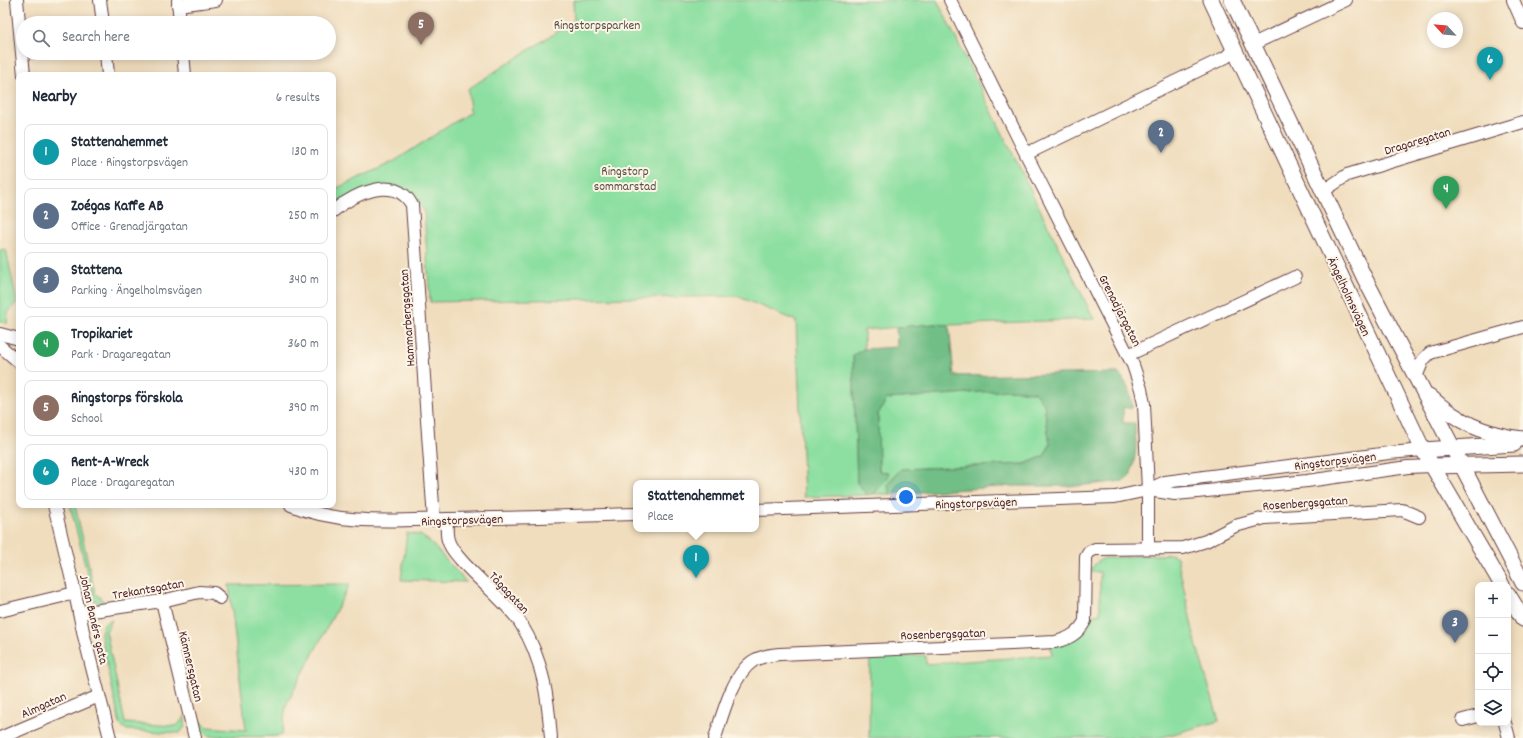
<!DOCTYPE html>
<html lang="en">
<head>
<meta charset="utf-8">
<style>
	body { margin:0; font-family:Dekko,sans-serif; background:#f2f2f3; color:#1f2937 }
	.controls { position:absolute; right:12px; bottom:12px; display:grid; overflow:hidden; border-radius:8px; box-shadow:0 2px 10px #0003 }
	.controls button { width:36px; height:36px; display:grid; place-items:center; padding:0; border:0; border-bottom:1px solid #e0e1e3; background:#fff; color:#1f2937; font:20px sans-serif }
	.compass { position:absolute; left:1427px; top:12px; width:36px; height:36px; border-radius:50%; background:#fff; box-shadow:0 2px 10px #0003; rotate:296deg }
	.you { position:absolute; left:906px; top:497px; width:14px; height:14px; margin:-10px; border:3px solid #fff; border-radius:50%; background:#1a73e8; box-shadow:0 0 0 6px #1a73e833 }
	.badge { display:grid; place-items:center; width:26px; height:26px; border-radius:50%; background:#7c3aed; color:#fff; font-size:13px; font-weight:700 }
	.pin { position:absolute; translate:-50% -33px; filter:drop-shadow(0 1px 2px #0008) }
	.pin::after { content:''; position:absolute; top:21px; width:14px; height:12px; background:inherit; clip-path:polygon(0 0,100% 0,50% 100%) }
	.popup { position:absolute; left:633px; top:480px; width:126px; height:52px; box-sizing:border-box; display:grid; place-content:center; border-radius:8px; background:#fff; filter:drop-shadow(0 1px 3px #0005); font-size:13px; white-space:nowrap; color:#747a83 }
	.popup b { font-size:15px; color:#1f2937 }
	.popup::after { content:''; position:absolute; left:50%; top:100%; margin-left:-8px; border:8px solid transparent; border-top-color:#fff }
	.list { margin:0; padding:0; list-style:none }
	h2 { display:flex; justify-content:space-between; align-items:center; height:52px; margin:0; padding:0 16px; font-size:17px }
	h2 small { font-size:13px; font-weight:400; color:#747a83 }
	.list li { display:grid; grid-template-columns:26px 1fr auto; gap:12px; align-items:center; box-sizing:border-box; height:56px; margin:0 8px 8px; padding:0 8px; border:1px solid #e0e1e3; border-radius:8px }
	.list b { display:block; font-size:15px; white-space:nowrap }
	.list p { margin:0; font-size:13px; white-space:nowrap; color:#747a83 }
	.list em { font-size:13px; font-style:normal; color:#747a83 }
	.icon { flex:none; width:22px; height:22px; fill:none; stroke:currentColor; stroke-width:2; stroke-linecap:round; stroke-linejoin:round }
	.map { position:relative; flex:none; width:1523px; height:738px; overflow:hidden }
	.search { position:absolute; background:#fff; box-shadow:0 2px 10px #0003; left:16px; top:16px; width:320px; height:44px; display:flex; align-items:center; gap:10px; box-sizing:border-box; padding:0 14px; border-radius:22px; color:#747a83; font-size:15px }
	.panel { position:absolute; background:#fff; box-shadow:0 2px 10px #0003; left:16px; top:72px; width:320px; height:436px; border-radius:8px }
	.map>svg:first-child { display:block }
	.green { fill:#8cdfa0; stroke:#6b7f66 }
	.forest { fill:#71be86; stroke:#5e6e58 }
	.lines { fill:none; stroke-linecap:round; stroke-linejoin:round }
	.minor-casing { stroke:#633c41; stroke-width:14 }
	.major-casing { stroke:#633c41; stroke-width:17 }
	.minor { stroke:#fff; stroke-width:12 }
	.major { stroke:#fff; stroke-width:15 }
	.labels { text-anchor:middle; stroke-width:4; stroke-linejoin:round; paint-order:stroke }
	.park-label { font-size:13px; fill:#5a4f48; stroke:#fcf5e5 }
	.street-label { font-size:13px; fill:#4a1f2b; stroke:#fcf5e5 }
</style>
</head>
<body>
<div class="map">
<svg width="1523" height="738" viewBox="0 0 1523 738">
	<rect width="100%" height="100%" fill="#fcf5e5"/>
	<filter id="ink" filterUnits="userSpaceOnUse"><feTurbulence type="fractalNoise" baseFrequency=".025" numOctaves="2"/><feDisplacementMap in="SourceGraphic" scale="8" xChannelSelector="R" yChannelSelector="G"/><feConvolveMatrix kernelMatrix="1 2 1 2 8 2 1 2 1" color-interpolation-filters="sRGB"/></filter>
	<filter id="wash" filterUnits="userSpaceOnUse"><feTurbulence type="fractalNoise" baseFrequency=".012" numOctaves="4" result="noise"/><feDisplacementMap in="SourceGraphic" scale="16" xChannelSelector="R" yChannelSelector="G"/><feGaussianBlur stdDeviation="0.9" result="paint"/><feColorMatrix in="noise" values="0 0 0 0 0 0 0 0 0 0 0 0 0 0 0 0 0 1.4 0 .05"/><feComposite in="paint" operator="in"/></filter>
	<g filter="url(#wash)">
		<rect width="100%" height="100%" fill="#f0ddbd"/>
		<g class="green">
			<path d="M573 0H937L1094 319 949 325 935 324 864 330V349L853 355 857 482 867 495 804 497 796 321 737 296 430 302 424 210 408 194 398 188 333 208V190L393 162 470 112 468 89 574 21Z"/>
			<path d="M6 249 17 302 8 313 7 324 0 321V250Z"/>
			<path d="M1009 390 1034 392 1044 403 1050 445 1044 456 1025 464 901 469 888 483 889 494H874L888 476V472H879L878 414 887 399Z"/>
			<path d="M70 505H75L95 593 109 606 103 605 94 600Z"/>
			<path d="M407 533 420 535 429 541 466 582 401 580Z"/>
			<path d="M1172 554 1177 557 1195 640 1219 721 1159 738H869L870 658 925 655 926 664 1052 655 1051 647 1090 616 1100 614V572H1091C1093 564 1097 561 1105 558Z"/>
			<path d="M350 584 286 705 282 735C274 738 223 736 210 736L203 732 198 720 207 727 246 730 229 585Z"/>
			<path d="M112 620 106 631 125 723 177 726 185 716V726L180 733 127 730 120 725 101 635C101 628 104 621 112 620Z"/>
		</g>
		<path class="forest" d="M935 324 949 325 954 376 1118 373C1128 382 1130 395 1133 407L1123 408V423H1135L1136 447 1134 463 1130 476 1124 481 1076 486H1014L889 494 888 483 901 469 1025 464 1044 456 1050 445 1044 404 1034 392 1009 390 887 399 878 414 879 471 888 472 889 476 874 494 867 495 857 483 853 355 864 349 897 347 896 327Z"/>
	</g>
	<g filter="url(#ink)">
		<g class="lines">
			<defs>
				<g id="minor">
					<path d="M17 0 24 75"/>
					<path d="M100 0 103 23"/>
					<path d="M178 0 180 23"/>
					<path d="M950 0 1026 154 1133 365 1141 389 1144 404 1148 490V548"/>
					<path d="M1513 0 1523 23"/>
					<path d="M178 5 216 0"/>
					<path d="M1253 44 1346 0"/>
					<path d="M106 53 108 75"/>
					<path d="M183 53 185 75"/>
					<path d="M1026 154 1226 57 1231 52 1233 46"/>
					<path d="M1322 192 1347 175 1523 122"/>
					<path d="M333 211C353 195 395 173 412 205L434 520"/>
					<path d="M0 334 19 339"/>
					<path d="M0 346 19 362"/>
					<path d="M1128 355 1295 277"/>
					<path d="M1416 377 1423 360 1430 353 1523 327"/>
					<path d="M1148 490 1175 494 1197 492 1307 481 1408 467 1432 466"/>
					<path d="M54 505 75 593 84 636 110 738"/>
					<path d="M291 505C341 526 397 520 450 519 512 518 574 516 636 514"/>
					<path d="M756 510 1115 497 1148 490 1165 482 1389 453 1423 450"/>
					<path d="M447 519C447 526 446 534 448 540 450 548 456 554 461 560 479 581 507 602 521 624 543 659 548 698 551 738"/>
					<path d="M162 601 195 738"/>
					<path d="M0 611 75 593"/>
					<path d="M79 613 162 601 199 592 214 593 220 598"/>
					<path d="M1463 720 1478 716"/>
					<path d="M1505 723 1509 738"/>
					<path d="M0 738 99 696"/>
					<path d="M715 738C722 716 733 674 753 661 761 656 771 655 780 654L1055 642C1068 639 1078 634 1085 621L1086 557 1089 552 1095 549 1183 548 1206 541 1235 526 1265 518 1402 510 1419 517"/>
				</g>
				<g id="major">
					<path d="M1211 0 1423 450 1502 585"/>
					<path d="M1232 0 1364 277 1523 583"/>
					<path d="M1429 396C1457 422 1485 435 1523 439"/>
					<path d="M1423 450 1514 444"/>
					<path d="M1432 466 1523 464"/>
					<path d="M1508 594 1523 619"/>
				</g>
			</defs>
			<use href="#minor" class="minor-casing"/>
			<use href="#major" class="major-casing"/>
			<use href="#minor" class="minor"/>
			<use href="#major" class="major"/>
		</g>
	</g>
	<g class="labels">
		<g class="park-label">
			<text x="597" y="29">Ringstorpsparken</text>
			<text x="625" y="175">Ringstorp<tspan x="625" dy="15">sommarstad</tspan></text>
		</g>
		<g class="street-label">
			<text transform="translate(1417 140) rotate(-17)" y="5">Dragaregatan</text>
			<text transform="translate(1350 296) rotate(65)" y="5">Ängelholmsvägen</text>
			<text transform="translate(1121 310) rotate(63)" y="5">Grenadjärgatan</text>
			<text transform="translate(406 318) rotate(-94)" y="5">Hammarbergsgatan</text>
			<text transform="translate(1335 460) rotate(-7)" y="5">Ringstorpsvägen</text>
			<text transform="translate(976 502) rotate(-2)" y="5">Ringstorpsvägen</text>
			<text transform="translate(1305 502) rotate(-4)" y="5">Rosenbergsgatan</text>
			<text transform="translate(462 519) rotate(-2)" y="5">Ringstorpsvägen</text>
			<text transform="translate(148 588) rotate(-10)" y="5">Trekantsgatan</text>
			<text transform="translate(510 592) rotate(47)" y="5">Tågagatan</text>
			<text transform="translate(95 619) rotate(77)" y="5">Johan Banérs gata</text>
			<text transform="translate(943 633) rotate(-2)" y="5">Rosenbergsgatan</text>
			<text transform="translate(192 666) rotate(77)" y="5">Kämnersgatan</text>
			<text transform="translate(43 704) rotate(-24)" y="5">Almgatan</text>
		</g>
	</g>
</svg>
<div class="controls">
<button>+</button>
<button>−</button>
<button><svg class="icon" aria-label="locate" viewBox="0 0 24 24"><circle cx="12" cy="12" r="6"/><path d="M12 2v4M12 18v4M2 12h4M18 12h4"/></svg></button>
<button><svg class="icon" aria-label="layers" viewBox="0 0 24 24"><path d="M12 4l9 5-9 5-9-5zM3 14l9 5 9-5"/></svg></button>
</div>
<svg class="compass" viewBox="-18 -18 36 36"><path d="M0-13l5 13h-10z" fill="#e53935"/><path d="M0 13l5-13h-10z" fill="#747a83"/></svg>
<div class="you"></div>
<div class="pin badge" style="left:696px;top:578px;background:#0f9aa8">1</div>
<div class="popup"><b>Stattenahemmet</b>Place</div>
<div class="pin badge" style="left:1161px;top:153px;background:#5c6f8a">2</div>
<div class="pin badge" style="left:1455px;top:643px;background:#5c6f8a">3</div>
<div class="pin badge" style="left:1446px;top:209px;background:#2e9e5b">4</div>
<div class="pin badge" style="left:421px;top:45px;background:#8d6e63">5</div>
<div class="pin badge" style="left:1490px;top:80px;background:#0f9aa8">6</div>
<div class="search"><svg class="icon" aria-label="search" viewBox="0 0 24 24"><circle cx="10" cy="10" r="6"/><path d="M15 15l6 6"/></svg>Search here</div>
<section class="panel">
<h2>Nearby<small>6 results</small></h2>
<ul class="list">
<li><span class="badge" style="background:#0f9aa8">1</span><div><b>Stattenahemmet</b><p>Place · Ringstorpsvägen</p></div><em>130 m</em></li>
<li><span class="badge" style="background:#5c6f8a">2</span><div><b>Zoégas Kaffe AB</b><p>Office · Grenadjärgatan</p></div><em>250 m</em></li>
<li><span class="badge" style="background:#5c6f8a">3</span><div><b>Stattena</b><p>Parking · Ängelholmsvägen</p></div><em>340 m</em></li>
<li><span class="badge" style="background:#2e9e5b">4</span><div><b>Tropikariet</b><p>Park · Dragaregatan</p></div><em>360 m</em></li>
<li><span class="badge" style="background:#8d6e63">5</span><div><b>Ringstorps förskola</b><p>School</p></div><em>390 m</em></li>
<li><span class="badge" style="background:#0f9aa8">6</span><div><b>Rent-A-Wreck</b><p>Place · Dragaregatan</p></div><em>430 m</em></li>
</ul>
</section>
</div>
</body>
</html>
